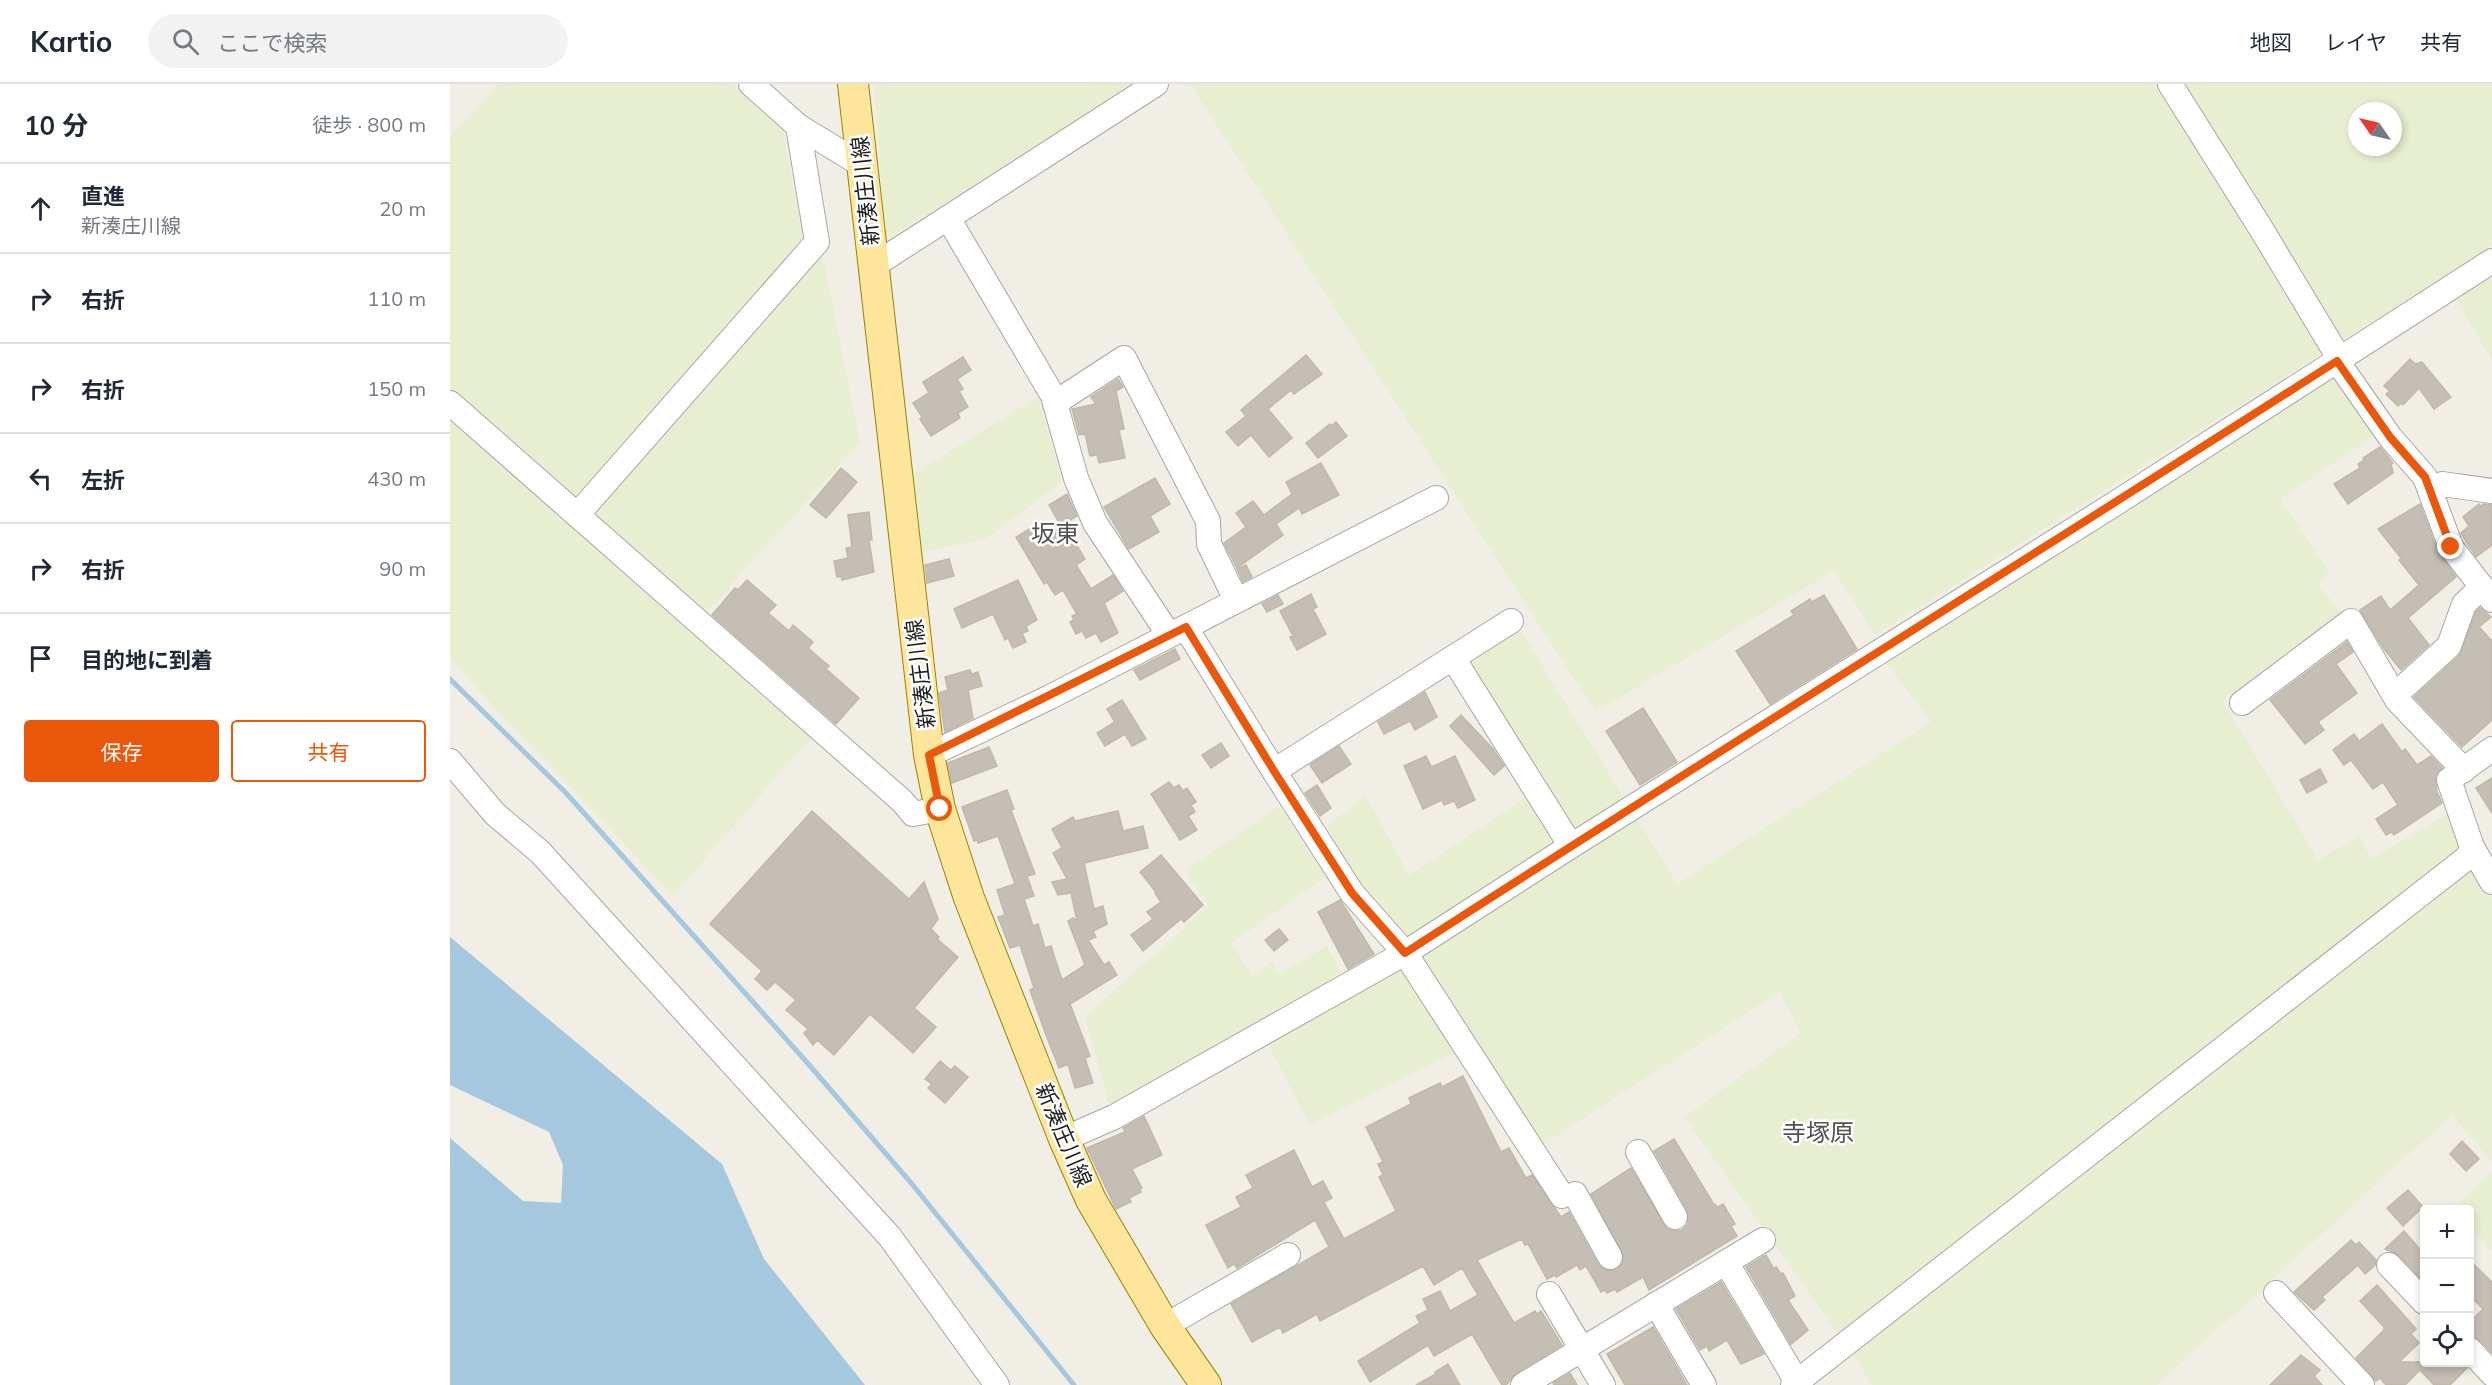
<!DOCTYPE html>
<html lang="ja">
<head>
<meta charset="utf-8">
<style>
	body { margin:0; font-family:Mulish,"Noto Sans JP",sans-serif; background:#f2f2f3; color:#1f2937 }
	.controls { position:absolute; right:18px; bottom:18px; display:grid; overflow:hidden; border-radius:6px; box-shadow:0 3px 9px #0003 }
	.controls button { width:54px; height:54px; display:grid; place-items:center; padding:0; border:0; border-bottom:2px solid #e0e1e3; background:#fff; color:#1f2937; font:30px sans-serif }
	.compass { position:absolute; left:1898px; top:18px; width:54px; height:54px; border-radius:50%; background:#fff; box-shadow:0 3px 9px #0003; rotate:304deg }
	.stop { position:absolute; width:18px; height:18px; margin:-14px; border:4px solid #ea580c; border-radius:50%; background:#fff }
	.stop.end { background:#ea580c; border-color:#fff; box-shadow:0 2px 6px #0008 }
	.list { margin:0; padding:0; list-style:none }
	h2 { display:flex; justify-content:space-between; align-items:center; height:78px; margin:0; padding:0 24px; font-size:26px }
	h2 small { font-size:20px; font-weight:400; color:#747a83 }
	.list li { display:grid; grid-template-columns:39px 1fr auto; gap:18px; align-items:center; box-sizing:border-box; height:90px; padding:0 24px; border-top:2px solid #e0e1e3 }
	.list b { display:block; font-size:22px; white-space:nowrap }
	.list p { margin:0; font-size:20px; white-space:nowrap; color:#747a83 }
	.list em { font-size:20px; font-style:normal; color:#747a83 }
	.actions { display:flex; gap:12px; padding:18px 24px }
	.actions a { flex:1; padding:14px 0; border:2px solid #ea580c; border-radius:6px; text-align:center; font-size:21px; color:#ea580c }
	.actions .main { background:#ea580c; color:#fff }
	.icon { flex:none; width:33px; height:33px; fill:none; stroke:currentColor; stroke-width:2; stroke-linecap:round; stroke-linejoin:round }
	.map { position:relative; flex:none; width:2042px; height:1301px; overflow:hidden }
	header { display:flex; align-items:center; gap:36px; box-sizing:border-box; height:84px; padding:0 30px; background:#fff; border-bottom:2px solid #e0e1e3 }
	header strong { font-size:28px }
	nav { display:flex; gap:33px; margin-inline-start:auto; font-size:21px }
	.search { width:420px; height:54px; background:#f2f2f3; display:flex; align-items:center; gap:15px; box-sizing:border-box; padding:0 21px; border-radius:33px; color:#747a83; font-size:22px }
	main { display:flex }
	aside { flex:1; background:#fff }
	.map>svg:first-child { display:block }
	.farmland { fill:#e8efd0; fill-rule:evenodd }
	.water { fill:#a5c8df }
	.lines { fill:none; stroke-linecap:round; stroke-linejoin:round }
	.stream { stroke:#a5c8df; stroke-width:5 }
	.building { fill:#c5beb4; stroke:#c2b8a7; stroke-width:1.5 }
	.minor-casing { stroke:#a6a6a6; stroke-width:26 }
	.major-casing { stroke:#9a8200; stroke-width:32 }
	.minor { stroke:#fff; stroke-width:24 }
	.major { stroke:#fee59c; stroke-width:30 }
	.route { stroke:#ea580c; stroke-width:8 }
	.labels { text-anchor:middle; stroke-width:5; stroke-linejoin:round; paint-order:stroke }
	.street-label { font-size:22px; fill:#1f1f1f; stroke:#fff }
	.neighbourhood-label { font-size:24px; fill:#525252; stroke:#fff }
</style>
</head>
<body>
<header>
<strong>Kartio</strong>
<div class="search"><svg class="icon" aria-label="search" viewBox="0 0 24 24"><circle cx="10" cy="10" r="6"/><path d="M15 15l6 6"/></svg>ここで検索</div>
<nav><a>地図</a><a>レイヤ</a><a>共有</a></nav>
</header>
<main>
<aside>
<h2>10 分<small>徒歩 · 800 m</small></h2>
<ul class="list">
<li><svg class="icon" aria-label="ahead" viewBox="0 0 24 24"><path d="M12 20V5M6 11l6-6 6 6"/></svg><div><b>直進</b><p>新湊庄川線</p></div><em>20 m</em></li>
<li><svg class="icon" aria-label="right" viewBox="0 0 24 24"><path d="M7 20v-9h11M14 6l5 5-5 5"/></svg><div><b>右折</b></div><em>110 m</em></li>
<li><svg class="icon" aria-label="right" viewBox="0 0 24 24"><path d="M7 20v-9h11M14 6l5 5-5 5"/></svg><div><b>右折</b></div><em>150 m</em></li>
<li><svg class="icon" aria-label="left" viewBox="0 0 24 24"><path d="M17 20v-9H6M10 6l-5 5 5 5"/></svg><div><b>左折</b></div><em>430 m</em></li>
<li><svg class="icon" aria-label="right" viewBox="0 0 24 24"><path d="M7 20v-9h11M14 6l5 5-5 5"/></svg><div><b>右折</b></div><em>90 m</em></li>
<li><svg class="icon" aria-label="arrive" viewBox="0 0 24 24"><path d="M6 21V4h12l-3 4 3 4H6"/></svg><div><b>目的地に到着</b></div></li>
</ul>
<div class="actions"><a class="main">保存</a><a>共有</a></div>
</aside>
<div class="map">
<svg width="2042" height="1301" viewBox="0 0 2042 1301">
	<rect width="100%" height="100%" fill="#f0eee5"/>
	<g class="farmland">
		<path d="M49 0H283L332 43 353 154 130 416 0 306V52Z"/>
		<path d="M428 0H684L436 156 424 1Z"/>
		<path d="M740 0H2042V162L1425 551 1384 487 1145 628ZM1907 27H1943V63H1907Z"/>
		<path d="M371 162 410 358 255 530 139 429Z"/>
		<path d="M2042 184V277L2003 209Z"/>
		<path d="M1880 290 1924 352 1830 415 1879 487 1868 501 1893 530 1772 616 1868 776 1909 752 1921 775 1997 730 2042 814V1078L2002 1031 1707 1301H1422L1410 1281 1234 1033 1351 949 1330 908 1092 1061 1022 960 860 1041 816 956 976 873 905 794 877 742 915 711 959 791 1096 700 1016 577 1068 542 1227 800 1481 638 1433 575Z"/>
		<path d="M588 313 612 398 537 454 466 470 461 391Z"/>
		<path d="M0 336 361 653 223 812 0 576Z"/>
		<path d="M829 722 876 793 781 859 803 893 822 877 829 890 877 862 894 894 660 1024 635 932 759 822 735 786Z"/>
		<path d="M2042 1087V1167L2020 1144V1126L2002 1125Z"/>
	</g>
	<path class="water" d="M0 853 272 1080 314 1175 415 1301H0V1054L73 1117 111 1119 113 1081 99 1048 0 1001Z"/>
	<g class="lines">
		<path class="stream" d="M0 595 116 709 354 975 462 1100 624 1301"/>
	</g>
	<g class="building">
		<path d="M856 271 872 290 844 310 841 306 818 325 842 354 819 373 801 351 788 362 776 348 796 332 791 326Z"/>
		<path d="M513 273 521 286 507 295 513 305 509 307 518 323 508 329 510 334 481 352 470 335 472 333 463 319 479 309 473 298Z"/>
		<path d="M1960 275 1965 280 1972 278 2001 313 1984 325 1969 304 1953 321 1952 319 1948 322 1936 310 1940 307 1934 302Z"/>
		<path d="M668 295 673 303 666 307 674 345 669 346 675 374 649 379 647 371 640 372 635 350 629 351 622 325 646 320 641 313Z"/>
		<path d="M886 338 897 352 868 374 856 359 880 340 882 342Z"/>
		<path d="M1930 363 1943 379 1941 380 1943 389 1898 420 1884 400 1910 384 1908 380 1914 376 1913 374Z"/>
		<path d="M871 379 889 411 852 430 849 424 826 440 833 451 787 484 774 459 796 443 786 429 803 417 814 431 842 410 836 398Z"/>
		<path d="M391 384 407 398 376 434 360 421Z"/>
		<path d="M705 394 720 420 700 432 709 448 679 465 654 423Z"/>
		<path d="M617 410 627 432 614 440 635 475 626 481 641 505 663 491 673 507 654 519 668 549 651 558 646 549 636 554 632 547 626 550 620 538 624 536 622 532 627 530 613 506 605 511 597 498 594 500 566 453 581 444 587 454 611 442 599 421Z"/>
		<path d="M1970 420 1988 468 2006 493 1958 534 1979 561 1951 586 1934 565 1910 526 1931 512 1940 526 1969 501 1949 476 1951 474 1928 445Z"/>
		<path d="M2029 420 2031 423 2033 420 2042 421V461L2026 473 2011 449 2019 442 2013 433Z"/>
		<path d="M419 428 422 456H419L424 488 392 496 391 492 387 493 384 477 398 474 396 464 402 463 398 431Z"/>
		<path d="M499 475 504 492 477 499 475 481Z"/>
		<path d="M796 481 802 493 793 498 787 485Z"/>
		<path d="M297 496 326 521 318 529 339 547 343 541 363 558 358 564 379 582 376 585 409 614 386 640 262 531 285 504 288 506Z"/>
		<path d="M568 496 587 536 576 542 578 547 572 549 576 558 563 564 558 554 555 556 543 530 512 544 504 525Z"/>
		<path d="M861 510 867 523 863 525 876 550 847 566 840 553 843 552 830 527Z"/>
		<path d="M828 511 833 520 817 528 812 520Z"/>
		<path d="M1374 511 1407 565 1320 620 1286 567 1344 531 1341 527 1360 515 1362 518Z"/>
		<path d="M2030 524 2041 533 2029 543 2042 557V636L2012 663 1964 613 2009 572 2026 528Z"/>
		<path d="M1897 558 1903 568 1886 580 1907 609 1868 638 1874 646 1855 660 1820 616Z"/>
		<path d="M725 565 730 575 690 596 684 586Z"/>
		<path d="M520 586 522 590 528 588 532 602 518 606 523 634 495 648 489 609 498 606 495 593Z"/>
		<path d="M975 608 987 633 965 646 960 637 934 650 928 638Z"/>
		<path d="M672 616 696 655 682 662 675 650 655 662 647 649 665 638 657 625Z"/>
		<path d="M1193 624 1227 678 1190 701 1156 647Z"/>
		<path d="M1011 631 1043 665 1054 682 1044 691 1000 642Z"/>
		<path d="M1932 640 1952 668 1955 665 1967 681 1981 672 1992 684 1985 692 1987 708 1992 719 1944 751 1942 748 1936 751 1926 735 1948 721 1933 698 1923 705 1901 676 1894 681 1883 666 1904 650 1909 657Z"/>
		<path d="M771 659 779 672 761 684 752 671Z"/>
		<path d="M889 662 901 680 872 699 860 681Z"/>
		<path d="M539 663 547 682 502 699 498 679Z"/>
		<path d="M976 672 981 682H984L1005 672 1025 716 1008 724 1004 717 994 721 992 716 973 725 954 682Z"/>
		<path d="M1870 685 1877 698 1857 709 1850 696Z"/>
		<path d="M2042 694V729L2026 704Z"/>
		<path d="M719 698 724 704 729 701 733 707 737 704 746 718 741 721 745 728 738 732 747 746 730 756 701 710Z"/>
		<path d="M867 701 881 724 870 732 855 709Z"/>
		<path d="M557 706 564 725 561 726 585 790 577 792 584 812 574 815 583 842 588 840 595 864 601 862 612 896 635 881 618 837 623 834 627 837 621 809 608 811 602 798 617 795 603 769 612 764 602 745 623 733 625 737 668 727 673 747 693 742 698 764 634 779 644 825 653 822 657 840 643 847 646 853 638 856 654 881 659 878 667 891 620 920 640 972 635 974 643 999 625 1004 618 980 609 984 596 951 580 906 584 904 570 861 560 864 548 833 555 831 547 806 565 800 548 752 528 759 527 756 524 757 512 723Z"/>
		<path d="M362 727 459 815 474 798 488 835 481 845 489 853 487 855 508 873 464 924 486 943 463 969 420 930 384 971 367 956 363 961 354 949 358 945 336 926 346 916 325 898 317 906 305 895 312 887 260 840Z"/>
		<path d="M711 771 753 821 734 838 731 835 693 867 681 851 703 835 697 828 711 818 705 809 706 808 690 788Z"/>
		<path d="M890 816 924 870 898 885 868 828Z"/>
		<path d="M829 845 838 856 824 867 815 856Z"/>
		<path d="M490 977 501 986 505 982 518 993 495 1019 478 1004 482 1000 475 995Z"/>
		<path d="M1013 992 1051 1068 1059 1064 1076 1094 1082 1091 1111 1133 1119 1128 1148 1180 1153 1185 1160 1187 1167 1185 1172 1180 1174 1173 1141 1110 1181 1084 1217 1145 1224 1147 1232 1146 1238 1140 1237 1126 1204 1067 1224 1055 1263 1119 1268 1123 1273 1120 1285 1140 1281 1142 1287 1152 1199 1206 1193 1193 1167 1208 1165 1205 1157 1209 1155 1206 1151 1208 1136 1182 1130 1186 1127 1181 1106 1193 1105 1191 1097 1195 1078 1160 1075 1161 1072 1155 1027 1176 1064 1239 1085 1227 1087 1230 1091 1227 1112 1261 1066 1289 1056 1301H1052L1022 1250 984 1272 978 1261 920 1298 908 1277 970 1239 966 1232 978 1226 973 1215 990 1207 1000 1227 1028 1211 1012 1184 984 1201 973 1182 870 1237 867 1230 833 1249 830 1243 802 1258 781 1220 879 1163 865 1136 787 1184 784 1180 778 1184 756 1141 791 1123 786 1113 803 1104 796 1091 844 1066 862 1103 873 1097 882 1114 874 1118 894 1155 946 1127 929 1093 933 1091 928 1080 933 1078 916 1043 961 1020 959 1014 990 999 992 1003Z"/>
		<path d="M694 1032 712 1071 682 1085 692 1104 689 1105 691 1108 679 1114 681 1118 666 1125 637 1064 675 1048 673 1044Z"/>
		<path d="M2012 1057 2029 1075 2016 1087 2000 1070Z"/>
		<path d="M1958 1106 1973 1123 1953 1142 1937 1124Z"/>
		<path d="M1954 1147 1974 1170V1198L1949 1171 1935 1165Z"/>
		<path d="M1901 1156 1906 1161 1909 1158 1926 1176 1925 1181 1915 1190 1908 1181 1872 1213 1875 1216 1864 1226 1844 1208Z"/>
		<path d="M1316 1171 1324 1185 1326 1183 1331 1190 1333 1189 1345 1212 1338 1216 1358 1246 1341 1260 1296 1183Z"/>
		<path d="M2019 1176 2042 1198V1269L2030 1256 2019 1252V1239L2033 1225 2019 1211Z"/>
		<path d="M1271 1198 1314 1270 1291 1280 1277 1256 1259 1267 1257 1262 1250 1266 1226 1225Z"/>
		<path d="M1927 1201 1966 1245 1961 1250 1969 1259 1949 1278H2012L2017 1284 2000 1301H1984L1970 1286 1955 1301H1936L1930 1294 1926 1297 1906 1274 1934 1246V1243L1910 1217Z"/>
		<path d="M1203 1243 1237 1301H1175L1157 1270Z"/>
		<path d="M1851 1271 1870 1286 1864 1292 1872 1301H1820Z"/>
		<path d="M998 1280 1010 1301H966L986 1290 985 1288Z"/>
		<path d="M1120 1289 1127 1301H1104L1103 1299Z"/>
	</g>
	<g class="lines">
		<defs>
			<g id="minor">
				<path d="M301 0 348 42 412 81"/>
				<path d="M1720 0 1810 143 1889 274"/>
				<path d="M498 134 603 312 626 394 645 439 719 551"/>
				<path d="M423 182 706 0"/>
				<path d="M1887 277 1940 353 1975 393 2001 463 2042 516"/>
				<path d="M0 319 452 717 463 730 490 725"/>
				<path d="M605 319 674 274 758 437 759 460 786 516"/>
				<path d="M1980 407 1992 400 2042 407"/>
				<path d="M127 431 367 158 348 42"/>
				<path d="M736 544 824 687 902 809 955 869 1112 1112"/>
				<path d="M1003 574 1121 762"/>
				<path d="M1945 611 1999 562 2014 520 2032 503"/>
				<path d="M1792 619 1901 537 1947 616 2014 686"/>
				<path d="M479 671 600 613 986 414"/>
				<path d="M0 677 45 730 90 768 440 1153 547 1301"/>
				<path d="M824 687 1061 537"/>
				<path d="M2022 763 2042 798"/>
				<path d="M614 1055 664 1033 955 869 1121 762 1666 419 2042 177"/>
				<path d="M1188 1068 1225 1133"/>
				<path d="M1125 1110 1160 1173"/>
				<path d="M1276 1178 1347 1298"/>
				<path d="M1939 1181 1974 1218"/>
				<path d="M1826 1209 1912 1301"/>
				<path d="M1099 1210 1153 1301"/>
				<path d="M1206 1220 1254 1301"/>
				<path d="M715 1242 838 1171"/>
				<path d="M2020 1266 2042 1290"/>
				<path d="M1073 1301 1313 1156"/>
				<path d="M1343 1301 2018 773 2022 763 1999 696 2042 665"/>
			</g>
			<path id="major" d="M403 0 479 671 490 725 519 814 614 1055 641 1116 715 1242 756 1301"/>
		</defs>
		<use href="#minor" class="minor-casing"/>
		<use href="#major" class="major-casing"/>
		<use href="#minor" class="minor"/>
		<use href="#major" class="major"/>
	</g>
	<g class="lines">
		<path class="route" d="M490 725 479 671 736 543 824 687 902 809 955 869C1264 669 1577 476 1887 277L1940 353 1975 393 2001 463"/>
	</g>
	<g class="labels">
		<g class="street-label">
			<text transform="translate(415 107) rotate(-96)" y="8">新湊庄川線</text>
			<text transform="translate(470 590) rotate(-97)" y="8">新湊庄川線</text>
			<text transform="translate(614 1051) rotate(67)" y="8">新湊庄川線</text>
		</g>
		<g class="neighbourhood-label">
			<text x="605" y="458">坂東</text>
			<text x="1368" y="1057">寺塚原</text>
		</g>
	</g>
</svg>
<div class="controls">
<button>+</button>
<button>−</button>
<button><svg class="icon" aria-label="locate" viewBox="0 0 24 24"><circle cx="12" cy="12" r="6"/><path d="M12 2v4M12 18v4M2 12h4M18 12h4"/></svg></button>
</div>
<svg class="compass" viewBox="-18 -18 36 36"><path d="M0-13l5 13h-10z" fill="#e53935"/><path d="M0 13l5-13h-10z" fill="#747a83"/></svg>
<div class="stop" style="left:490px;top:725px"></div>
<div class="stop end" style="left:2001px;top:463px"></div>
</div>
</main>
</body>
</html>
